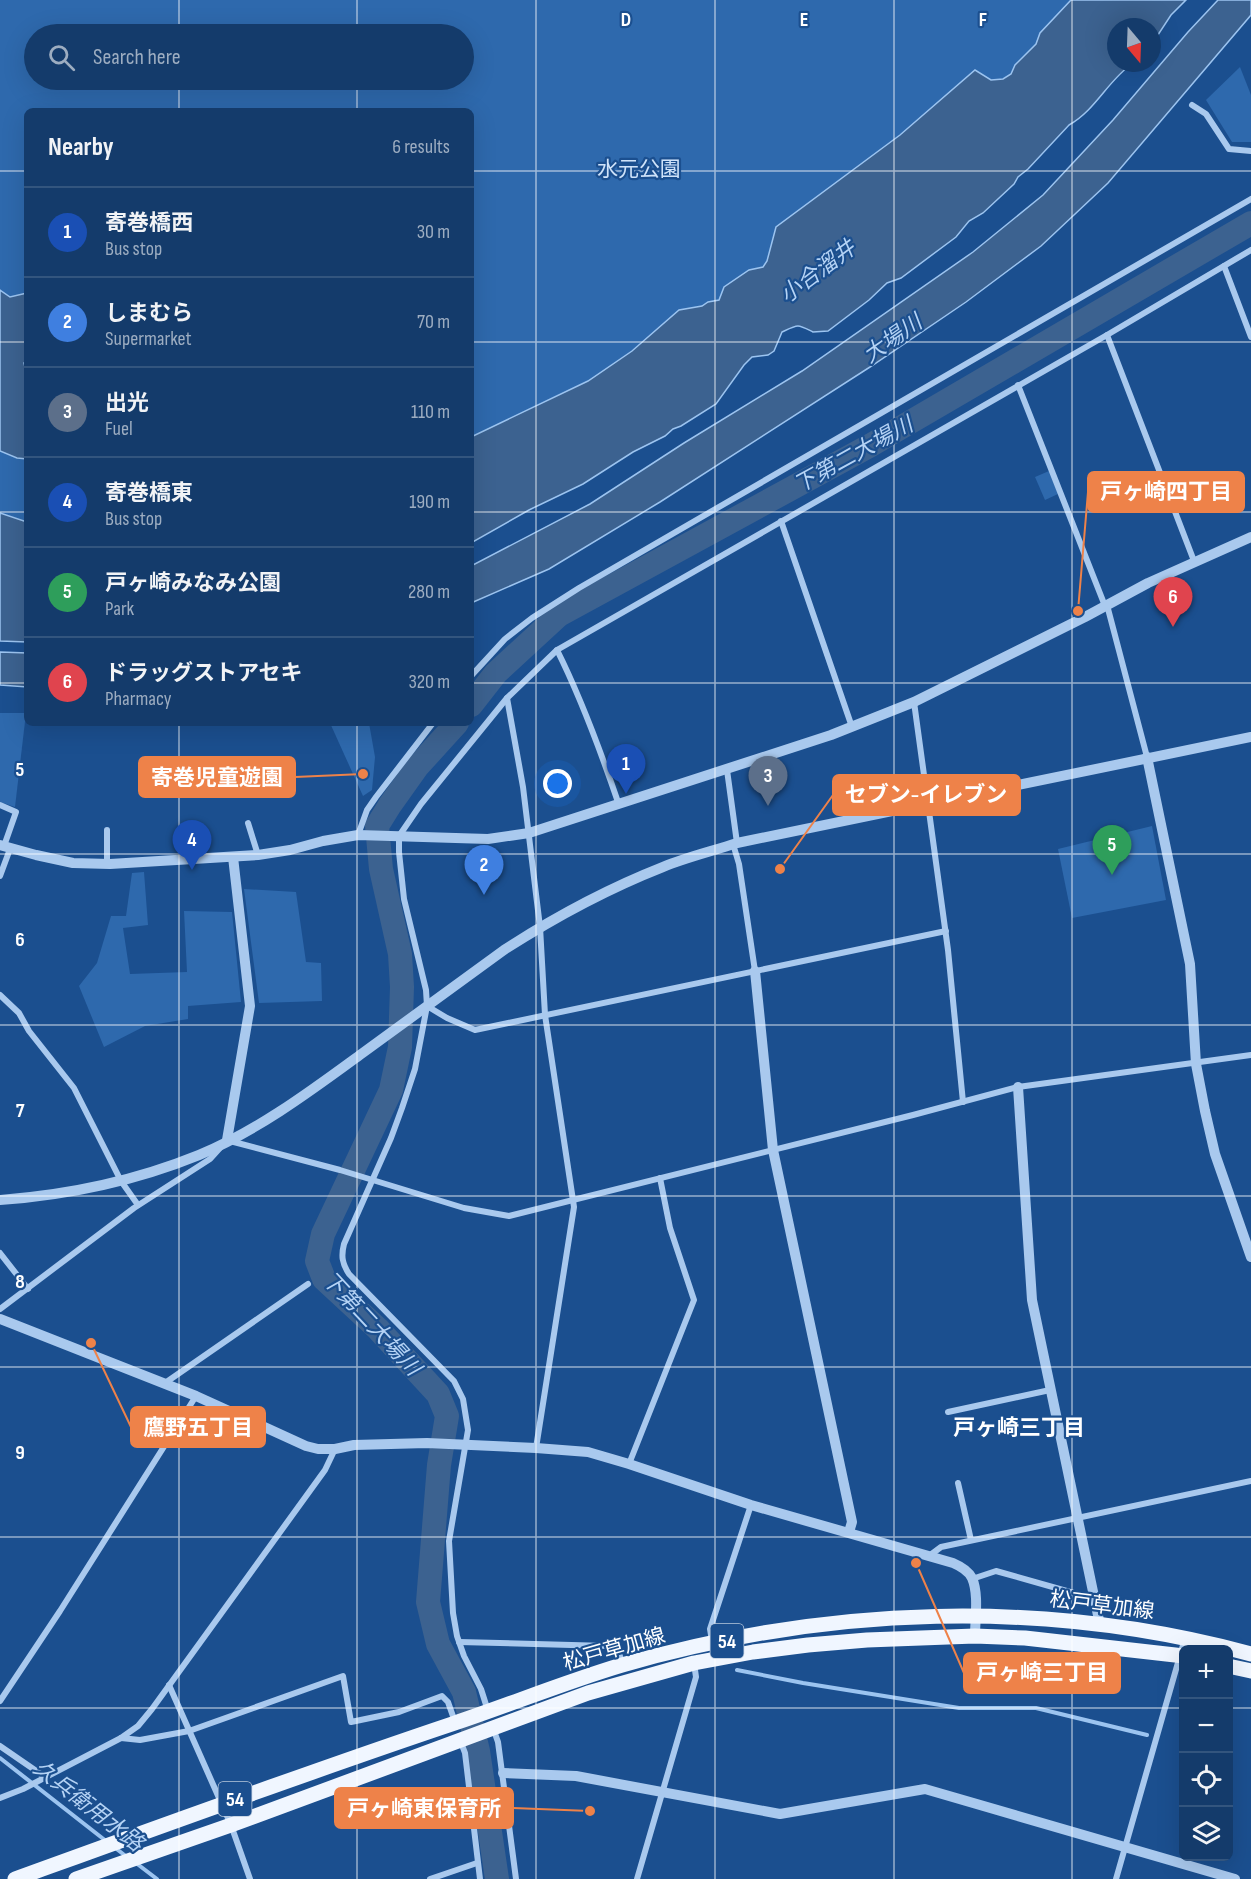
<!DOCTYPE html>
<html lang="en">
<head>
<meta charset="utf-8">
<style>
	body { margin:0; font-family:"Sofia Sans Condensed","Noto Sans JP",sans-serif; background:#214673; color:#f1f3f6 }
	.controls { position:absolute; right:18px; bottom:18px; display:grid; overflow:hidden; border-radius:9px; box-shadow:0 6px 24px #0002 }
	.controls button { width:54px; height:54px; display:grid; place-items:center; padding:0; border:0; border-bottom:2px solid #33557e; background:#143b6b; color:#f1f3f6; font:30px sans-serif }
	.compass { position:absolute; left:1107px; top:18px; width:54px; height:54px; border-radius:50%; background:#143b6b; box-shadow:0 6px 24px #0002; rotate:161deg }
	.you { position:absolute; left:558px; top:784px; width:21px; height:21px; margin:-15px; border:4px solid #fff; border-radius:50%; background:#1a73e8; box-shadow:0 0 0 9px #1a73e833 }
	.badge { display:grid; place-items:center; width:39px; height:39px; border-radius:50%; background:#8bbbb9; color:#fff; font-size:20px; font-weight:700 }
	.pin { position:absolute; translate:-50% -50px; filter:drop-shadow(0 2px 3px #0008) }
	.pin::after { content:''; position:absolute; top:32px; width:21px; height:18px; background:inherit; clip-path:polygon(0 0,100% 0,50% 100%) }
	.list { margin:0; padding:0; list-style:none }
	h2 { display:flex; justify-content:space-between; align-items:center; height:78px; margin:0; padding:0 24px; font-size:26px }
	h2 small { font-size:20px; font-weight:400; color:#9dadc1 }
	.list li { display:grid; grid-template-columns:39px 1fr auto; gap:18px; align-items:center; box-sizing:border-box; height:90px; padding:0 24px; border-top:2px solid #33557e }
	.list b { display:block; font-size:22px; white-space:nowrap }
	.list p { margin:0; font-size:20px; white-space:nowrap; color:#9dadc1 }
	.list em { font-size:20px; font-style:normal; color:#9dadc1 }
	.icon { flex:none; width:33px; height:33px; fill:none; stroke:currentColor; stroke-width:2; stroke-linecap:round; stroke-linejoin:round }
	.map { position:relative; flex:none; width:1251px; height:1879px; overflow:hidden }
	.search { position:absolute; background:#143b6b; box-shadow:0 6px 24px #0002; left:24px; top:24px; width:450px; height:66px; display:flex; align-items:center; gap:15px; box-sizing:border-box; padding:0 21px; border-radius:33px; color:#9dadc1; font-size:22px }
	.panel { position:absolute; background:#143b6b; box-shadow:0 6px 24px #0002; left:24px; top:108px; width:450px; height:618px; border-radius:9px }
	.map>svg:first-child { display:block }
	.green { fill:#2e69ad; fill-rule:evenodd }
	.water { fill:#3c6290; stroke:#9cc4f0; stroke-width:1.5 }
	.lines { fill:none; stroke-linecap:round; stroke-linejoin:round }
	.stream { stroke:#9cc4f0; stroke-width:4 }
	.river { stroke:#3c6290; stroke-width:24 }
	.minor { stroke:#a9c9ee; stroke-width:6 }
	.tertiary { stroke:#a9c9ee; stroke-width:10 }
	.primary { stroke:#f0f6ff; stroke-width:15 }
	.grid { fill:none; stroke:#fff; stroke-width:1.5; stroke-opacity:0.55 }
	.labels { text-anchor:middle; stroke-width:4.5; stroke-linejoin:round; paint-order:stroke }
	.shield { fill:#1b4f8f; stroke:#bbcadd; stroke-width:1.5 }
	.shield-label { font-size:20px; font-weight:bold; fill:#fff }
	.park-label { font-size:21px; fill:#cfe3fa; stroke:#1b4f8f }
	.street-label { font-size:21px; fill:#fff; stroke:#1b4f8f }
	.water-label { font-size:22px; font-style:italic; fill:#b5d3f5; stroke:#1b4f8f }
	.neighbourhood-label { font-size:22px; font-weight:bold; fill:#fff; stroke:#1b4f8f }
	.grid-label { font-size:20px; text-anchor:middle; font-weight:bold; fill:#fff; stroke:#1b4f8f; stroke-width:4.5; stroke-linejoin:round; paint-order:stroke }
	.leader { fill:none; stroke:#ee8249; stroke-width:2 }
	.callout-dot { fill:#ee8249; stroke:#1b4f8f; stroke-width:2 }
	.callout { fill:#ee8249; stroke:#ee8249; stroke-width:2 }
	.callout-label { font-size:22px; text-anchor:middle; font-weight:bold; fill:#fff }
</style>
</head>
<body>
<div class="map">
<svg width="1251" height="1879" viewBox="0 0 1251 1879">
	<rect width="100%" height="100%" fill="#1b4f8f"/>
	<g class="green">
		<path d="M0 0H1102L762 289 471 494V111H27V549L0 548ZM34 34H464V80H34Z"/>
		<path d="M1240 67 1251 95V142H1232L1206 100Z"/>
		<path d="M1049 471 1058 494 1045 500 1035 477Z"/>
		<path d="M0 713H26L15 807 0 802Z"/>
		<path d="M330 723H369L375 757 372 790 363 796Z"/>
		<path d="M1152 826 1166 900 1072 918 1058 849Z"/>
		<path d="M144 872 148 925 123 928 130 974 187 972 184 911 232 912 241 1002 188 1006V1019L145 1026 104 1047 79 986 97 963 111 916H126L132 873Z"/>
		<path d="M244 889 296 892 306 962 321 963 322 1001 259 1003Z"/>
	</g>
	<g class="water">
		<path d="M1071 0H1186L1171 15 1152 44V27H1116V63H1133C1108 80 1096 110 1069 125L1028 169 1018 177 1014 184 983 213 969 221 956 237 901 278 887 283 869 300 828 331 813 332C797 324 799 324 782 332L774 351 768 355 752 357 744 365 716 404 681 426 673 429 665 436 633 452 583 484 529 510 471 543V437L588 381 632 351 679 310 702 306 708 302 719 300 724 287 749 270 763 267 767 261 776 227 900 135 975 70 991 80 1003 79 1011 74 1015 65 1036 44 1040 33Z"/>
		<path d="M1218 0H1251V15L1108 183 1041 246 966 302 870 367 660 502 549 569 471 603V566L590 504 684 443 802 371 973 252 1043 195 1113 120 1188 32Z"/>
		<path d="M0 290 10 297 27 293V362L24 363 27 375V459L17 458 0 451Z"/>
		<path d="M0 513 27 522V642L0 641Z"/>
		<path d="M0 652 27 653V687L0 685Z"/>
	</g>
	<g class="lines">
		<g class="stream">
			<path d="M737 1670 803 1683 959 1708H1036L1147 1735"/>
			<path d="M0 1758 106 1841"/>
			<path d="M114 1847 127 1857"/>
			<path d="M136 1863 157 1879"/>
		</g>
		<g class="river">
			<path d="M471 705 496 673 559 615 871 445 1251 223"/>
			<path d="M457 723 417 767 390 805 377 826 381 869 400 954 402 987 400 1047 391 1090 323 1234 317 1261 324 1279 378 1329 438 1394 447 1416 439 1465 428 1602 438 1644 464 1692 478 1751 497 1879"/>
		</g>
		<g class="minor">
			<path d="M1192 105 1206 114 1229 149 1251 151"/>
			<path d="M1224 266 1251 337"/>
			<path d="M1107 335 1194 561"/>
			<path d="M1018 385 1105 606"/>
			<path d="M781 521 852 727"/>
			<path d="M1107 605 1147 757"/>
			<path d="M557 650C582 700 601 752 619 805"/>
			<path d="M471 676 505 639 532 618 579 588 1251 199"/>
			<path d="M507 698 523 787 540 927 545 1015 574 1207 536 1448"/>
			<path d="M914 702 948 950 963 1102"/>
			<path d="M727 770 737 843"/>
			<path d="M0 805 16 812 4 846"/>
			<path d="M248 823 258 855"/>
			<path d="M107 830V864"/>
			<path d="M358 835 367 810 376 797 433 723"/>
			<path d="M733 844 739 864 755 971"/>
			<path d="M0 876 10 849"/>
			<path d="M0 995 19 1013 29 1031 74 1088 121 1181 138 1205"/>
			<path d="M427 1006 447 1018 475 1030 946 931"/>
			<path d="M230 1141 340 1170 464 1208 509 1216 913 1115 1018 1087 1251 1055"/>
			<path d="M0 1253 28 1289"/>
			<path d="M0 1309 134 1208 210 1159 220 1148"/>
			<path d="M165 1383 308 1284"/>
			<path d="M948 1412 1050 1390"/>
			<path d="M629 1464 694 1300 670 1228 660 1178"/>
			<path d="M958 1483 971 1540"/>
			<path d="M929 1556 941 1547 1251 1481"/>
			<path d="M972 1579 996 1571 1095 1599"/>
			<path d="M712 1641 710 1629 751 1505"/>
			<path d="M459 1642 608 1646 618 1650 622 1663"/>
			<path d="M169 1685 231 1825 250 1879"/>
			<path d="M0 1701 60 1611 196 1396"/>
			<path d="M488 1711 481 1689 464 1656 457 1636 453 1613 449 1541 468 1430 463 1399 454 1381 349 1274C342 1263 341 1256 344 1244L391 1138 402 1108 415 1069 427 1006 426 990 404 899 399 852V836L421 804 507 698 557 650 1107 335 1251 250"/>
			<path d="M493 1728 498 1742 516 1879"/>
			<path d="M121 1738 140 1740 189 1731 343 1676 351 1722 399 1712 442 1696 448 1702 455 1722"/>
			<path d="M460 1740 465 1753 480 1879"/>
			<path d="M0 1746 45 1777"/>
			<path d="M0 1798 23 1789 121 1738 138 1726 152 1709 325 1470 335 1449"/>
			<path d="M430 1879 477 1863"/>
			<path d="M637 1879 696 1677 694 1663"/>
			<path d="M1116 1879 1185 1638"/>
		</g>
		<g class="tertiary">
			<path d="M1147 757 1190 964 1196 1064 1205 1111 1215 1154 1251 1257"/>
			<path d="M0 845 36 855 73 863 110 864 258 855 290 850 323 841 358 835 488 839 529 833 831 735 914 702 1085 617 1148 583 1251 537"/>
			<path d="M755 971 773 1150 852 1522 849 1532"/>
			<path d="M1018 1087 1032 1300 1100 1625"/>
			<path d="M227 1140 250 1006 233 857"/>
			<path d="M0 1200C68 1195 135 1181 199 1155 259 1130 312 1090 364 1052 411 1018 458 984 504 950 555 917 607 889 663 867 687 857 713 851 737 843L1251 737"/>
			<path d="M0 1319 196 1396 306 1446 318 1449H335L354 1445 427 1443 536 1448 588 1452 629 1464 751 1505 953 1563C960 1566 968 1570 972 1578 979 1594 975 1619 975 1636"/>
			<path d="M503 1773 576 1776 780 1814 925 1789 1235 1879"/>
		</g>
		<g class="primary">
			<path d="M1228 1666 1251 1671"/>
			<path d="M15 1879C161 1826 306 1773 452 1724 509 1705 565 1682 622 1665 828 1606 1044 1598 1251 1654"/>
			<path d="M76 1879 231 1825 588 1693 694 1663 753 1652 808 1645 867 1640 975 1636 1025 1638 1184 1656"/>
		</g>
	</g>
	<path class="grid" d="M179 0V34M357 0V34M536 0V1879M715 0V1879M894 0V1879M1072 0V1879M179 80V111M357 80V111M0 171H27M471 171H1251M0 342H27M471 342H1251M0 512H27M471 512H1251M0 683H27M471 683H1251M179 723V1879M357 723V1879M0 854H1251M0 1025H1251M0 1196H1251M0 1367H1251M0 1537H1251M0 1708H1184M1228 1708H1251"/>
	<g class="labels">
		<g class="shield">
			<rect x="710.5" y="1624" width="33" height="34" rx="4.5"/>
			<rect x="218.5" y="1782" width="33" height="34" rx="4.5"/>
		</g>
		<g class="shield-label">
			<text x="727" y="1648">54</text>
			<text x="235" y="1806">54</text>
		</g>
		<g class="park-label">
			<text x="639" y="176">水元公園</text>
		</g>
		<g class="street-label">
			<text transform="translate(1102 1605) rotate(7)" y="7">松戸草加線</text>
			<text transform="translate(614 1649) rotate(-16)" y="7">松戸草加線</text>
		</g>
		<g class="water-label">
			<text transform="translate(817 271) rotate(-37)" y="8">小合溜井</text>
			<text transform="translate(892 338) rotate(-35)" y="8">大場川</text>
			<text transform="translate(853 454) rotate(-29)" y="8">下第二大場川</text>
			<text transform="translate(372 1323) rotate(47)" y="8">下第二大場川</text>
			<text transform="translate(89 1805) rotate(38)" y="8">久兵衛用水路</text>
		</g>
		<g class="neighbourhood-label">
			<text x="1019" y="1435">戸ヶ崎三丁目</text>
		</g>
	</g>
	<g class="grid-label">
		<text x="626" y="26">D</text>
		<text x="804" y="26">E</text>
		<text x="983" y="26">F</text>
		<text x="20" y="776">5</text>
		<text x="20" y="946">6</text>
		<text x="20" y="1117">7</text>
		<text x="20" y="1288">8</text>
		<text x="20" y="1459">9</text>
	</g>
	<path class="leader" d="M1078 611L1088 492M363 774L295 777M780 869L833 795M91 1343L131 1427M916 1563L964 1673M590 1811L513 1808"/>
	<g class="callout-dot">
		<circle cx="1078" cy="611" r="6"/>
		<circle cx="363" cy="774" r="6"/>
		<circle cx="780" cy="869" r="6"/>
		<circle cx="91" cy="1343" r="6"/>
		<circle cx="916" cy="1563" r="6"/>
		<circle cx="590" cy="1811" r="6"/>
	</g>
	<g class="callout">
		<rect x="1088" y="472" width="156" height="40" rx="6"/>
		<rect x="139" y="757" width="156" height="40" rx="6"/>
		<rect x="833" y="775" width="187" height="40" rx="6"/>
		<rect x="131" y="1407" width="134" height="40" rx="6"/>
		<rect x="964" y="1653" width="156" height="40" rx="6"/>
		<rect x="335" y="1788" width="178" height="40" rx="6"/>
	</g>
	<g class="callout-label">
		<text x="1166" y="499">戸ヶ崎四丁目</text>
		<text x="217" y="785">寄巻児童遊園</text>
		<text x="926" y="802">セブン-イレブン</text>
		<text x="198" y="1435">鷹野五丁目</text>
		<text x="1042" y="1680">戸ヶ崎三丁目</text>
		<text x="424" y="1816">戸ヶ崎東保育所</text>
	</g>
</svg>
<div class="controls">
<button>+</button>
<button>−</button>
<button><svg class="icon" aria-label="locate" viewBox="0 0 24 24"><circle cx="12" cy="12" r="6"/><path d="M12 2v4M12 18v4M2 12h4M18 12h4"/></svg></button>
<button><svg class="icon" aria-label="layers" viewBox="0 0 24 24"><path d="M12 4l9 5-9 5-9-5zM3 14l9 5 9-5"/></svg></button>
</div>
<svg class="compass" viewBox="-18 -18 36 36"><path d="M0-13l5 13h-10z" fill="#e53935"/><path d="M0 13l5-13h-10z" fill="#9dadc1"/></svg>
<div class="you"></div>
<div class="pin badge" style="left:626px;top:794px;background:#1a4fb4">1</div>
<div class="pin badge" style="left:484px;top:895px;background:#3f7fe0">2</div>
<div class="pin badge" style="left:768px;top:806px;background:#5c6f8a">3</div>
<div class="pin badge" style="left:192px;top:870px;background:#1a4fb4">4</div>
<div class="pin badge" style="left:1112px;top:875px;background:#2e9e5b">5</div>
<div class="pin badge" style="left:1173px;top:627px;background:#e0444e">6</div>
<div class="search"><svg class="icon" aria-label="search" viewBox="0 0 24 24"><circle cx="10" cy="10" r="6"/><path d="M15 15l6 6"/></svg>Search here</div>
<section class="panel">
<h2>Nearby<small>6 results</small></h2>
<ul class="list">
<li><span class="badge" style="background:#1a4fb4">1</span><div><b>寄巻橋西</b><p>Bus stop</p></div><em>30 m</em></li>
<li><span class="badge" style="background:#3f7fe0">2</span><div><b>しまむら</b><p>Supermarket</p></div><em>70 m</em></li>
<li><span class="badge" style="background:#5c6f8a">3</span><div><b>出光</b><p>Fuel</p></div><em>110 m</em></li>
<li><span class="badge" style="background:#1a4fb4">4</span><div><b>寄巻橋東</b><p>Bus stop</p></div><em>190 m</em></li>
<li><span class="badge" style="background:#2e9e5b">5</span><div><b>戸ヶ崎みなみ公園</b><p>Park</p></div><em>280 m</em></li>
<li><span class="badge" style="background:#e0444e">6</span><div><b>ドラッグストアセキ</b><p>Pharmacy</p></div><em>320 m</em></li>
</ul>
</section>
</div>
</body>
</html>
